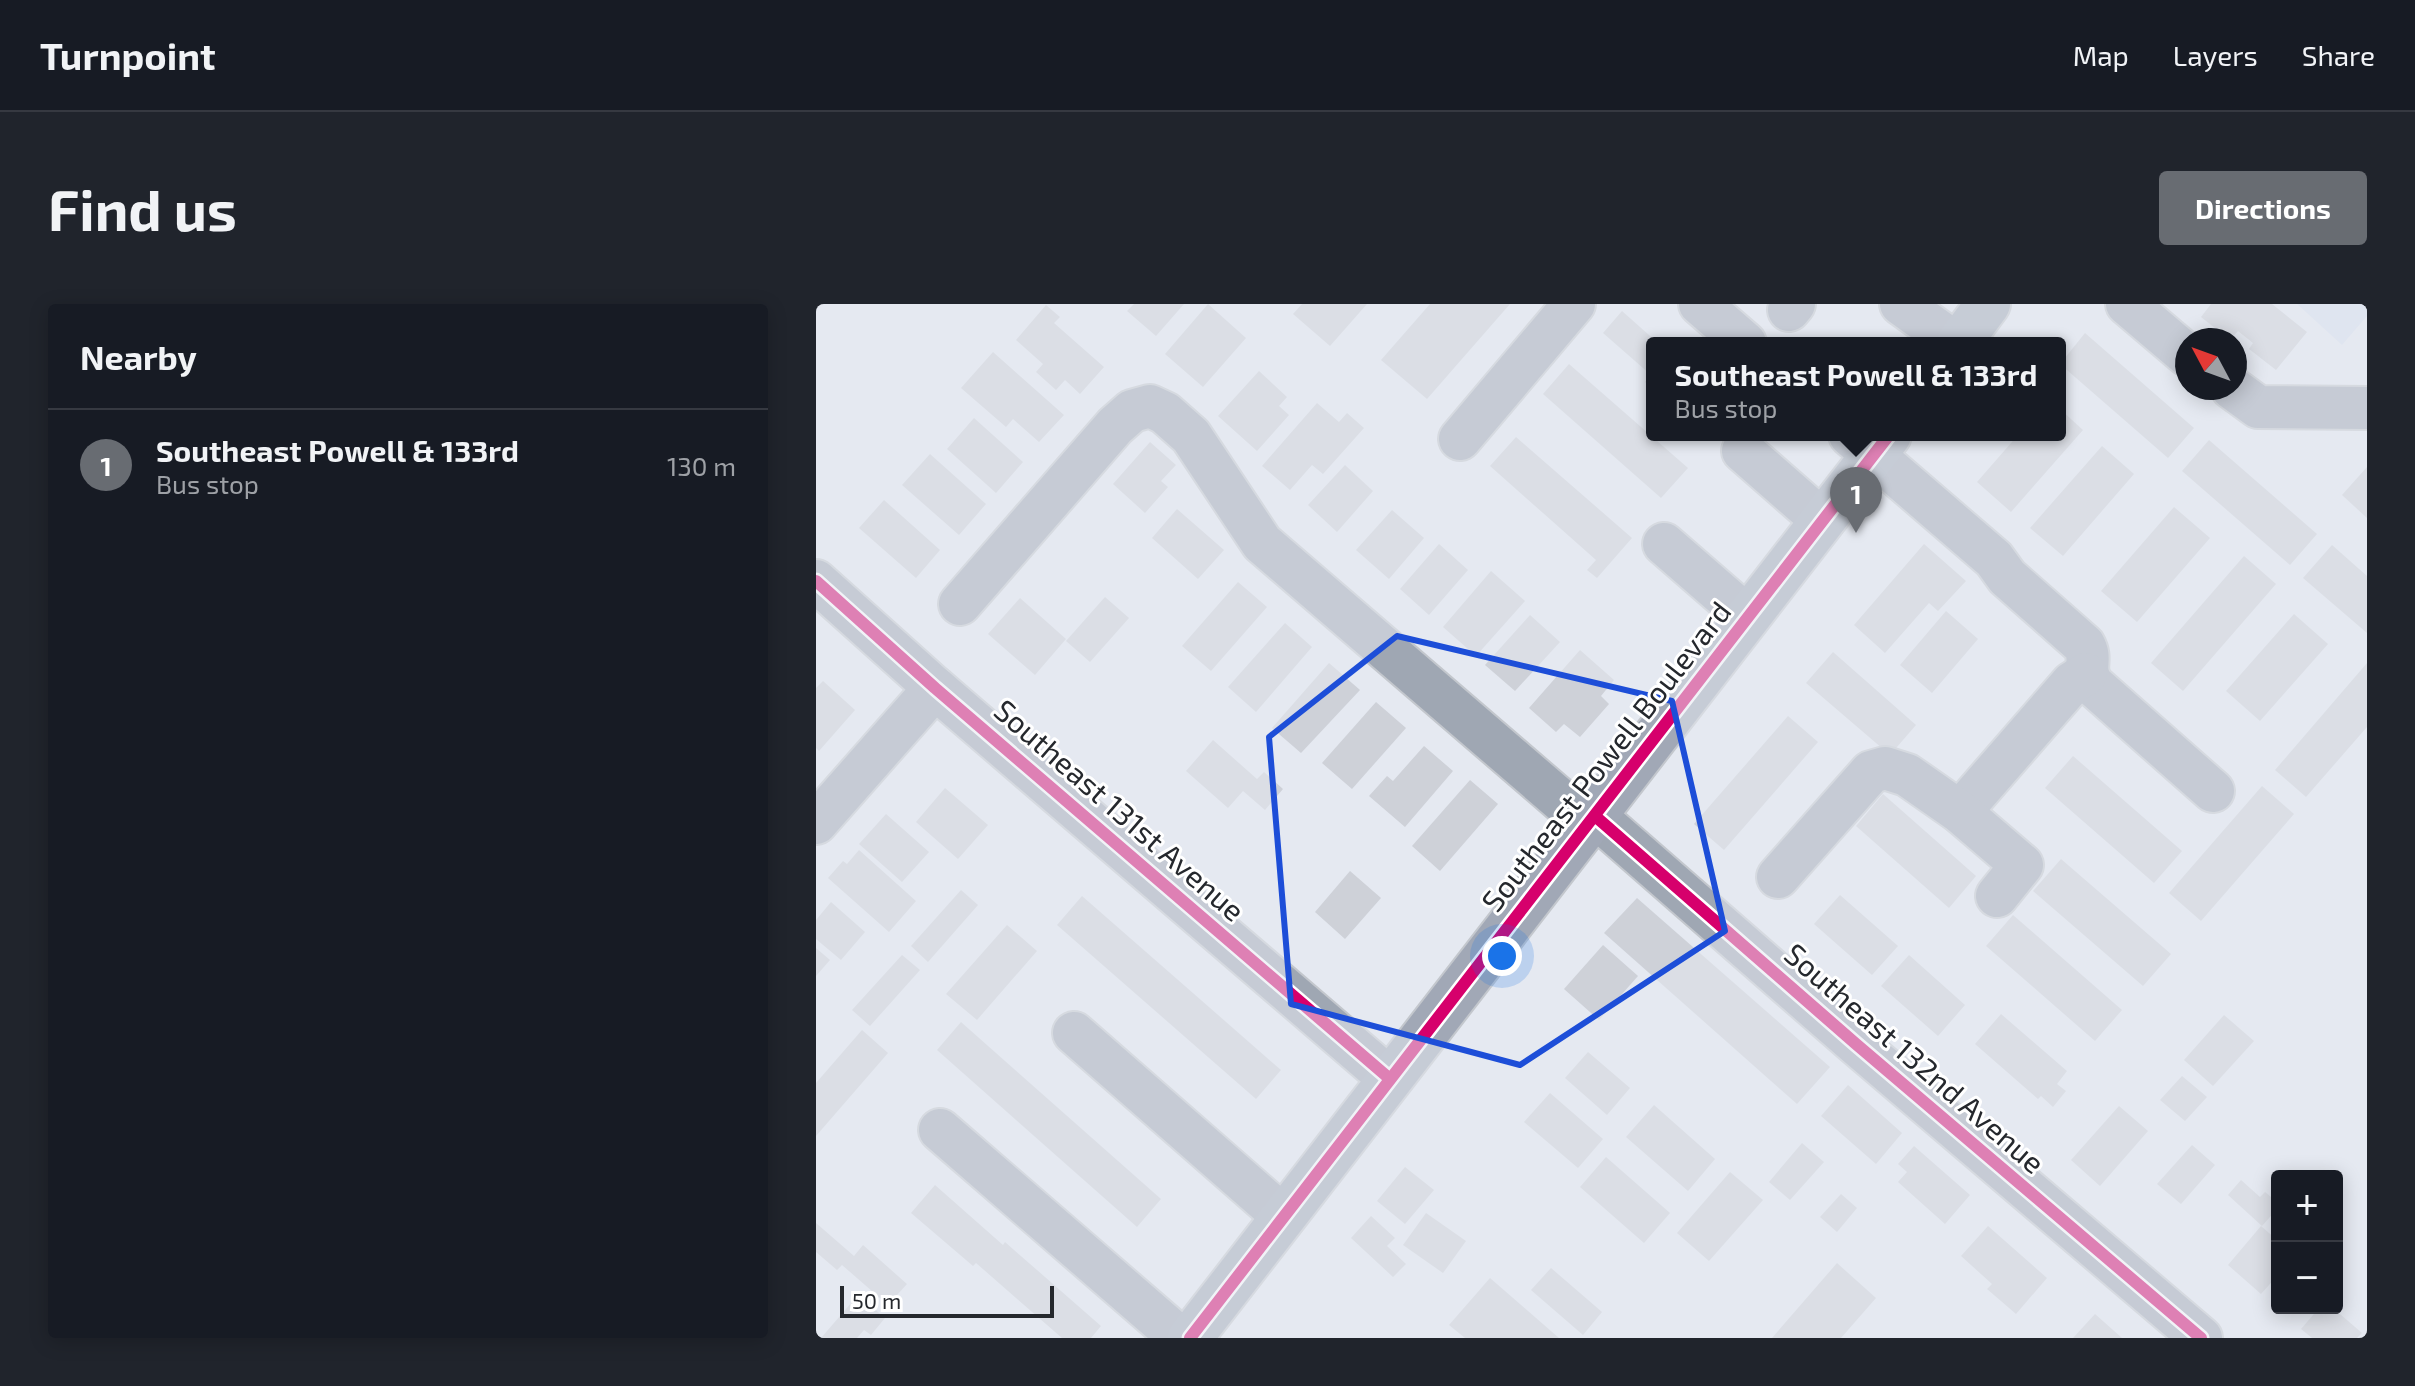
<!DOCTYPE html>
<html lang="en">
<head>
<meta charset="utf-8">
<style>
	body { margin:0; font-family:"Exo 2",sans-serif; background:#20242c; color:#f1f3f6 }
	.controls { position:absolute; right:24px; bottom:24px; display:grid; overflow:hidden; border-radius:8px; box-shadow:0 4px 20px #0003 }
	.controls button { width:72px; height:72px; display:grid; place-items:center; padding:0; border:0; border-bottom:2px solid #363941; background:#171b24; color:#f1f3f6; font:40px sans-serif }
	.compass { position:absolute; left:1359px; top:24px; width:72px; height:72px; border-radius:50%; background:#171b24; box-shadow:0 4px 20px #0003; rotate:311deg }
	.scale { position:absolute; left:24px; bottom:20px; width:214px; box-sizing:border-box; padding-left:8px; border:4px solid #25282d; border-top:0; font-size:22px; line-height:28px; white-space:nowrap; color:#25282d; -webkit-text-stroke:6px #fff; paint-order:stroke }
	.you { position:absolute; left:686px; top:652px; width:28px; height:28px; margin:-20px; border:6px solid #fff; border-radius:50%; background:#1a73e8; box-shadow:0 0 0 12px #1a73e833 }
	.badge { display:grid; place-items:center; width:52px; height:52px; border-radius:50%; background:#686c72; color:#fff; font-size:26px; font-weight:700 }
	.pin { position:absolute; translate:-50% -66px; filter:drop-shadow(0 2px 4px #0008) }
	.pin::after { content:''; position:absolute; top:42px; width:28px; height:24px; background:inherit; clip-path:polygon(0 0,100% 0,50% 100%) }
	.popup { position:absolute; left:830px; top:33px; width:420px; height:104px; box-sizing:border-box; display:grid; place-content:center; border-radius:8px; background:#171b24; filter:drop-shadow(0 2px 6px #0005); font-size:26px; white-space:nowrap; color:#9ea1a6 }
	.popup b { font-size:30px; color:#f1f3f6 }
	.popup::after { content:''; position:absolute; left:50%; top:100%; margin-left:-16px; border:16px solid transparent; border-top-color:#171b24 }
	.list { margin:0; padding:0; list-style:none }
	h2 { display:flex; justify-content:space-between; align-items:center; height:104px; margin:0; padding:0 32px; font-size:34px }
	h2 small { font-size:26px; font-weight:400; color:#9ea1a6 }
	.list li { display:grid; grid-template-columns:52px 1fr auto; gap:24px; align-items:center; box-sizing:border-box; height:112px; padding:0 32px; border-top:2px solid #363941 }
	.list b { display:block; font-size:30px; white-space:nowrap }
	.list p { margin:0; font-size:26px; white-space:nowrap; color:#9ea1a6 }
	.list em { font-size:26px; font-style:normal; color:#9ea1a6 }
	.map { position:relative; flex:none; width:1551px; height:1034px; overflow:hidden; border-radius:8px }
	header { display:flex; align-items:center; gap:48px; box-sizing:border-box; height:112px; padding:0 40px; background:#171b24; border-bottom:2px solid #363941 }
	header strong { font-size:38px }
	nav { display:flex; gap:44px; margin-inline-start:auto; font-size:28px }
	.intro { display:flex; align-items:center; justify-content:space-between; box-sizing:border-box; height:192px; padding:0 48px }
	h1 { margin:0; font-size:56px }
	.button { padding:20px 36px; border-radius:8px; background:#686c72; color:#fff; font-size:28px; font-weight:700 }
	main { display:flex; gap:48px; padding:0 48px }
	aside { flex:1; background:#171b24; border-radius:8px; box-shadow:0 4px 20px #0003 }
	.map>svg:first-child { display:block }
	.built { fill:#d8e0f0 }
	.building { fill:#ced1d8 }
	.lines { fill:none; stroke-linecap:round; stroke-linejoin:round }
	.minor-casing { stroke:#c3c7cd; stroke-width:46 }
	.major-casing { stroke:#c3c7cd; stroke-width:48 }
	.minor { stroke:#9fa7b3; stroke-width:42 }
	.major { stroke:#a1a8b6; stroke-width:44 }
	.cycleway-casing { stroke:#fff; stroke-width:17 }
	.cycleway { stroke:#d6006c; stroke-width:12 }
	.marked { fill:none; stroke:#1d4ed8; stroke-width:6; stroke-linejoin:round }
	.labels { text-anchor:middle; stroke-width:6; stroke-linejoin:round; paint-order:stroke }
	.street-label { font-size:30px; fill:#25282d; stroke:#fff }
</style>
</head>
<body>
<header>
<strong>Turnpoint</strong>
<nav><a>Map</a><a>Layers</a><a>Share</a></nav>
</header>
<div class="intro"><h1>Find us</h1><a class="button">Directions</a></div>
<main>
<aside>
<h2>Nearby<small></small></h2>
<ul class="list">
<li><span class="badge">1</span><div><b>Southeast Powell &amp; 133rd</b><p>Bus stop</p></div><em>130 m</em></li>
</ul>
</aside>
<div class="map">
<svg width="1551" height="1034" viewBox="0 0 1551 1034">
	<rect width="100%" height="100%" fill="#e5e9f1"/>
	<path class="built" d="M1481 0H1551V12L1526 41Z"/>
	<g class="building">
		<path d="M318 0H368L340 32 311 7Z"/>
		<path d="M392 0 430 34 387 83 349 50Z"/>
		<path d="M486 0H551L514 42 477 10Z"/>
		<path d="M614 0H694L611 95 565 56Z"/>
		<path d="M1395 0H1456L1491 28 1460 66 1433 45 1437 39 1422 27 1414 36 1385 13Z"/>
		<path d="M230 1 244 13 238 19 288 63 264 90 249 76 240 86 220 68 227 60 200 36Z"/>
		<path d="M806 7 842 39H836V85L829 78 835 71 787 29Z"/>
		<path d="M1269 29 1378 124 1352 154 1244 60Z"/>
		<path d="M177 48 248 111 223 138 197 115 190 123 145 84Z"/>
		<path d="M753 60 872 164 845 194 727 90Z"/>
		<path d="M443 67 471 93 463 102 473 111 441 147 402 112Z"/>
		<path d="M501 99 523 118 531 109 548 124 507 170 496 161 474 186 446 162Z"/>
		<path d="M1244 105 1267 126 1195 208 1161 178 1202 131H1244Z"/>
		<path d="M158 114 207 158 180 189 131 145Z"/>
		<path d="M700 133 816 234 781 274 771 266 780 256 674 162Z"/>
		<path d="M1393 136 1501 230 1474 261 1366 167Z"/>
		<path d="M334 138 360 161 345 177 352 183 329 209 297 180Z"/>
		<path d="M1286 142 1318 170 1247 252 1214 224Z"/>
		<path d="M114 150 170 200 143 231 86 181Z"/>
		<path d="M529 161 557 187 521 228 492 201Z"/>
		<path d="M1551 163V214L1526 191Z"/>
		<path d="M68 196 124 246 100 274 43 224Z"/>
		<path d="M1358 203 1394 234 1321 318 1285 287Z"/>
		<path d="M361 205 408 246 382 275 336 234Z"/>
		<path d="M576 206 608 234 573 275 540 246Z"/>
		<path d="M623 240 652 266 613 311 584 285Z"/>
		<path d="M1108 240 1150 277 1122 307 1113 299 1069 349 1038 321Z"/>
		<path d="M1516 241 1551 272V329L1487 274Z"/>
		<path d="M1428 252 1460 280 1367 387 1335 359Z"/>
		<path d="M675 267 709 297 660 352 627 323Z"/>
		<path d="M422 278 451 303 395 367 366 342Z"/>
		<path d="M289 293 313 314 274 358 250 337Z"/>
		<path d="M204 294 250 335 219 371 172 330Z"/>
		<path d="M1130 307 1162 335 1116 389 1084 361Z"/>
		<path d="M1478 310 1512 340 1444 417 1410 387Z"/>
		<path d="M714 311 744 338 699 387 669 361Z"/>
		<path d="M469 319 496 343 440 408 412 383Z"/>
		<path d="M764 346 798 376 785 392 793 400 764 433 748 420 740 428 713 404Z"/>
		<path d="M1017 348 1100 421 1074 451 990 379Z"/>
		<path d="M513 359 544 386 485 449 456 424Z"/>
		<path d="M1551 359V423L1490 493 1459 466Z"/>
		<path d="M7 377 39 406 3 447 0 444V384Z"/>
		<path d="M560 398 590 424 536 485 506 459Z"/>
		<path d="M972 412 1002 438 908 546 878 520Z"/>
		<path d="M397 436 441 475 448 468 467 485 449 506 427 487 412 504 370 467Z"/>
		<path d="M608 442 637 467 589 523 553 492 571 472 577 477Z"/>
		<path d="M1257 452 1366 547 1338 579 1229 484Z"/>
		<path d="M654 476 682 500 624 567 596 542Z"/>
		<path d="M1446 482 1478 510 1385 617 1353 589Z"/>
		<path d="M129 484 172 521 142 555 100 518Z"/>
		<path d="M1067 490 1160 572 1133 604 1040 522Z"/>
		<path d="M70 510 113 548 86 578 43 540Z"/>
		<path d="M43 546 100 597 73 628 12 574 27 557 31 560Z"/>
		<path d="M1245 555 1355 650 1327 682 1217 587Z"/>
		<path d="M534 567 565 594 529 635 499 608Z"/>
		<path d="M145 586 162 601 112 658 95 642Z"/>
		<path d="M1024 591 1082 642 1056 671 998 620Z"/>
		<path d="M266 592 465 766 440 795 241 621Z"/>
		<path d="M821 594 1014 763 981 800 788 629Z"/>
		<path d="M15 598 49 628 25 656 0 635V616Z"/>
		<path d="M1197 611 1306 706 1279 737 1170 642Z"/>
		<path d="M191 621 221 647 161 716 130 690Z"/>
		<path d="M787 641 822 672 783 716 748 685Z"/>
		<path d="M0 644 14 656 0 672Z"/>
		<path d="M86 651 104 666 54 722 36 706Z"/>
		<path d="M1093 651 1149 701 1122 732 1065 682Z"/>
		<path d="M1185 710 1251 767 1241 780 1250 787 1237 803 1225 792 1222 795 1159 740Z"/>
		<path d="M1408 711 1438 737 1397 782 1368 756Z"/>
		<path d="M145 718 345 895 321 923 121 746Z"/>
		<path d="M46 726 72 749 0 832V779Z"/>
		<path d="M772 748 814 784 791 811 749 774Z"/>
		<path d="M1366 772 1391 793 1369 817 1344 796Z"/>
		<path d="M1032 781 1086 829 1060 860 1005 812Z"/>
		<path d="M734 789 787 835 762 864 708 818Z"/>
		<path d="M838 801 899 855 872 887 810 833Z"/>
		<path d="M1303 802 1332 827 1284 882 1255 856Z"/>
		<path d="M986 839 1008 858 974 896 953 878Z"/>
		<path d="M1376 841 1399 861 1365 900 1341 880Z"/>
		<path d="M1098 842 1154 891 1129 920 1082 878 1091 868 1082 860Z"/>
		<path d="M790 853 854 909 828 939 764 883Z"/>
		<path d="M589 863 618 886 589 920 561 897Z"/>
		<path d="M914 868 947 896 893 957 861 929Z"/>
		<path d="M1425 876 1444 893 1449 888 1461 898V905L1446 922 1412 891Z"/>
		<path d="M119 881 187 941 189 938 285 1022 275 1034H246L160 959 157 962 95 909Z"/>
		<path d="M1025 890 1041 904 1021 928 1004 913Z"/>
		<path d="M610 909 650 937 627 969 587 941Z"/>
		<path d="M555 912 579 934 571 942 590 960 577 973 535 934Z"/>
		<path d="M0 919 38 952 47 941 91 980 72 1001 26 961 21 966 0 948Z"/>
		<path d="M1172 922 1231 974 1200 1010 1171 985 1176 980 1145 952Z"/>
		<path d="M1445 922 1461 936 1457 944 1461 948V972L1445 990 1412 961Z"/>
		<path d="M1021 959 1060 994 1025 1034H956Z"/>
		<path d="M735 964 786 1008 767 1031 715 986Z"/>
		<path d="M674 974 743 1034H649L633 1021Z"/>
		<path d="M42 991 69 1014 55 1031 48 1026 41 1034H5Z"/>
		<path d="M1503 1004H1517L1546 1029 1541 1034H1496L1485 1025Z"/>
		<path d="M1279 1010 1306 1034H1257Z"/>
	</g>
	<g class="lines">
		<defs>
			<g id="minor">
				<path d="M884 0 929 39"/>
				<path d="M1085 0 1139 39"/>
				<path d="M1311 0 1371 51"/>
				<path d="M973 6 978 0"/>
				<path d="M1416 84 1442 103 1551 104"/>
				<path d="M1034 131 1178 255 1191 273 1268 341C1277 357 1265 363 1277 381L1397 487"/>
				<path d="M644 135 758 0"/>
				<path d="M927 147 1007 217"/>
				<path d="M848 240 932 313"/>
				<path d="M0 277 119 384 574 775"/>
				<path d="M144 300 299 122 316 107 334 102 349 109 375 132 446 239 749 500 779 512 1040 740 1385 1034"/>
				<path d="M1144 508 1256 379 1270 370"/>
				<path d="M0 519 119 384"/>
				<path d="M962 573 1055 468 1069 464 1091 471 1144 508 1206 561 1181 592"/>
				<path d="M258 729 468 913"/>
				<path d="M124 826 364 1034"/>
			</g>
			<g id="major">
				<path d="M1143 39 1172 0"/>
				<path d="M374 1034 1073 131"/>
			</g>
		</defs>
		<use href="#minor" class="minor-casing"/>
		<use href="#major" class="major-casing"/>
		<use href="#minor" class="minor"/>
		<use href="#major" class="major"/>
		<defs>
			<g id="cycleway">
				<path d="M0 277 119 384 574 775"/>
				<path d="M779 512 1040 740 1385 1034"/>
				<path d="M374 1034 1073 131"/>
			</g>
		</defs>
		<use href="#cycleway" class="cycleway-casing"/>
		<use href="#cycleway" class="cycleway"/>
	</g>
	<path d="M0 0H1551V1034H0ZM581 332 856 397 909 627 704 761 475 700 453 433Z" fill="#e5e9f1" fill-opacity=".55" fill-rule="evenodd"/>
	<path class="marked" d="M581 332 856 397 909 627 704 761 475 700 453 433Z"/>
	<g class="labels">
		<g class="street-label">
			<text transform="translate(791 453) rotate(-52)" y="10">Southeast Powell Boulevard</text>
			<text transform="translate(303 507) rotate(41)" y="10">Southeast 131st Avenue</text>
			<text transform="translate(1098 755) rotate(41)" y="10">Southeast 132nd Avenue</text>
		</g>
	</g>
</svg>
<div class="controls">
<button>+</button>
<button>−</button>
</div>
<svg class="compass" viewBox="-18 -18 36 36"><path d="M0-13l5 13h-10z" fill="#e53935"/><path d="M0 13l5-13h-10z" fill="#9ea1a6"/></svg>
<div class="scale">50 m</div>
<div class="you"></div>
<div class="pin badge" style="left:1040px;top:229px">1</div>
<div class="popup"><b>Southeast Powell &amp; 133rd</b>Bus stop</div>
</div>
</main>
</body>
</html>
